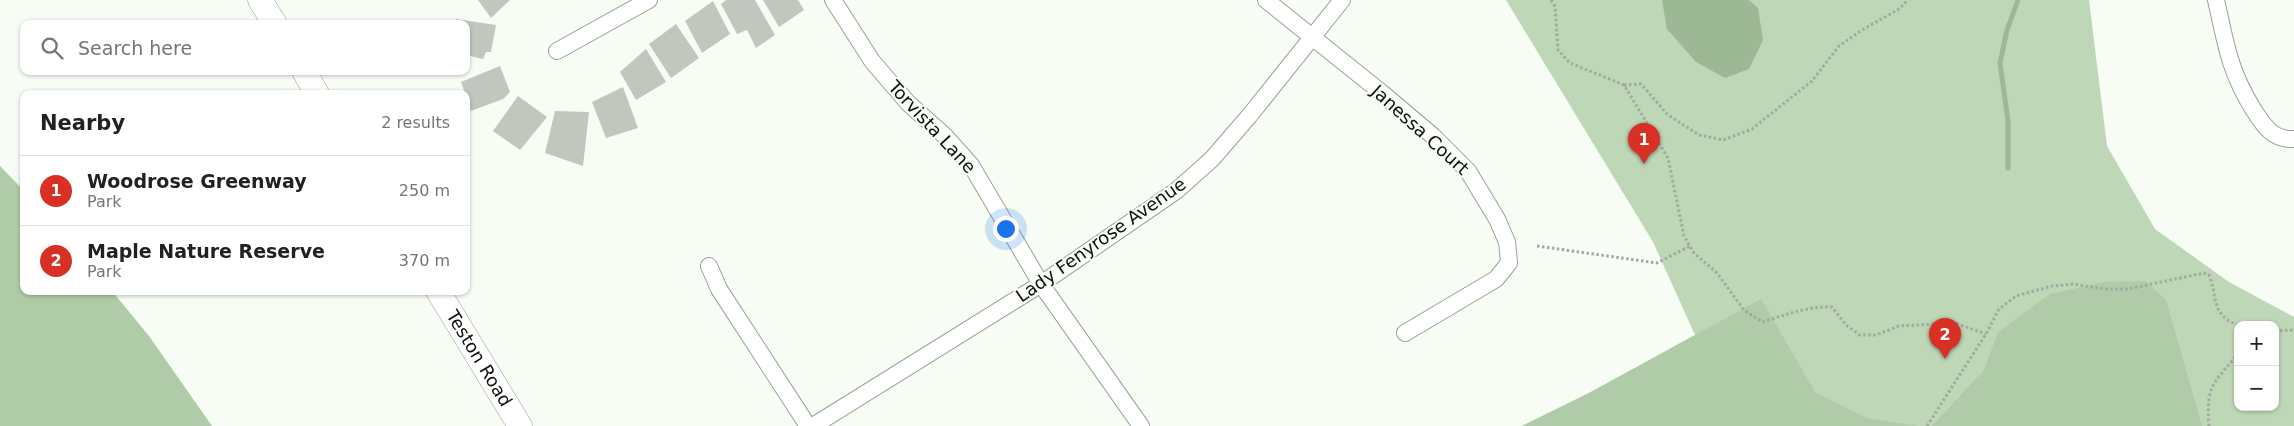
<!DOCTYPE html>
<html lang="en">
<head>
<meta charset="utf-8">
<style>
	body { margin:0; font-family:"DejaVu Sans",sans-serif; background:#f6f6f6; color:#202124 }
	.controls { position:absolute; right:15px; bottom:15px; display:grid; overflow:hidden; border-radius:10px; box-shadow:0 1px 4px #0004 }
	.controls button { width:45px; height:45px; display:grid; place-items:center; padding:0; border:0; border-bottom:1px solid #e0e0e0; background:#fff; color:#202124; font:25px sans-serif }
	.you { position:absolute; left:1005px; top:228px; width:18px; height:18px; margin:-12px; border:4px solid #fff; border-radius:50%; background:#1a73e8; box-shadow:0 0 0 8px #1a73e833 }
	.badge { display:grid; place-items:center; width:32px; height:32px; border-radius:50%; background:#d93025; color:#fff; font-size:16px; font-weight:700 }
	.pin { position:absolute; translate:-50% -41px; filter:drop-shadow(0 1px 2px #0008) }
	.pin::after { content:''; position:absolute; top:26px; width:18px; height:15px; background:inherit; clip-path:polygon(0 0,100% 0,50% 100%) }
	.list { margin:0; padding:0; list-style:none }
	h2 { display:flex; justify-content:space-between; align-items:center; height:65px; margin:0; padding:0 20px; font-size:21px }
	h2 small { font-size:16px; font-weight:400; color:#757577 }
	.list li { display:grid; grid-template-columns:32px 1fr auto; gap:15px; align-items:center; box-sizing:border-box; height:70px; padding:0 20px; border-top:1px solid #e0e0e0 }
	.list b { display:block; font-size:19px; white-space:nowrap }
	.list p { margin:0; font-size:16px; white-space:nowrap; color:#757577 }
	.list em { font-size:16px; font-style:normal; color:#757577 }
	.icon { flex:none; width:28px; height:28px; fill:none; stroke:currentColor; stroke-width:2; stroke-linecap:round; stroke-linejoin:round }
	.map { position:relative; flex:none; width:2294px; height:426px; overflow:hidden }
	.search { position:absolute; background:#fff; box-shadow:0 1px 4px #0004; left:20px; top:20px; width:450px; height:55px; display:flex; align-items:center; gap:12px; box-sizing:border-box; padding:0 18px; border-radius:10px; color:#757577; font-size:19px }
	.panel { position:absolute; background:#fff; box-shadow:0 1px 4px #0004; left:20px; top:90px; width:450px; height:205px; border-radius:10px }
	.map>svg:first-child { display:block }
	.green { fill:#bed7b6; fill-rule:evenodd }
	.forest { fill:#afcba7 }
	.water { fill:#9db894 }
	.lines { fill:none; stroke-linecap:round; stroke-linejoin:round }
	.stream { stroke:#9db894; stroke-width:5 }
	.building { fill:#c1c6bf }
	.minor-casing { stroke:#9ba099; stroke-width:18 }
	.secondary-casing { stroke:#9ba099; stroke-width:25 }
	.path { stroke:#a4a8a2; stroke-width:3; stroke-dasharray:2.5 2.5; stroke-linecap:butt }
	.minor { stroke:#fff; stroke-width:16 }
	.secondary { stroke:#fff; stroke-width:24 }
	.labels { text-anchor:middle; stroke-width:4; stroke-linejoin:round; paint-order:stroke }
	.street-label { font-size:18px; fill:#0f110e; stroke:#f7fdf5 }
</style>
</head>
<body>
<div class="map">
<svg width="2294" height="426" viewBox="0 0 2294 426">
	<rect width="100%" height="100%" fill="#f7fdf5"/>
	<path class="green" d="M1506 0H2089L2107 146 2155 229 2229 282 2294 317V426H1522L1589 393 1695 335 1653 242ZM2238 325H2275V407H2238Z"/>
	<g class="forest">
		<path d="M0 166 24 191V291H112L149 336 212 426H0Z"/>
		<path d="M2145 281 2166 300 2202 426H1932L1984 370 1998 332 2050 294 2105 282Z"/>
		<path d="M1761 299 1815 392 1866 418 1918 426H1522L1589 393Z"/>
	</g>
	<path class="water" d="M1662 0H1749L1758 8 1763 40 1749 69 1725 78 1696 62 1667 29Z"/>
	<g class="lines">
		<path class="stream" d="M2008 168V121L2000 63 2007 30 2018 0"/>
	</g>
	<g class="building">
		<path d="M478 0H510L491 18Z"/>
		<path d="M726 0H755L775 35 756 48 747 30 737 34 721 4Z"/>
		<path d="M763 0H798L804 10 779 27Z"/>
		<path d="M713 1 730 34 702 53 685 21Z"/>
		<path d="M456 19 496 25 491 52H486L483 59 466 55V24H454Z"/>
		<path d="M676 24 699 58 671 78 649 44Z"/>
		<path d="M646 49 666 82 636 100 620 72Z"/>
		<path d="M500 66 510 92 503 99 471 111 461 82Z"/>
		<path d="M623 87 638 128 606 138 592 102Z"/>
		<path d="M518 96 547 117 520 150 493 131Z"/>
		<path d="M555 111 589 112 583 166 545 153Z"/>
	</g>
	<g class="lines">
		<defs>
			<g id="minor">
				<path d="M833 0 872 61 908 103 945 136 971 165 1041 284 1141 426"/>
				<path d="M1266 0 1382 93 1433 136 1468 171 1497 219 1507 242 1509 263 1496 279 1405 333"/>
				<path d="M2216 0C2226 44 2229 70 2253 109 2264 126 2272 140 2294 139"/>
				<path d="M557 51 649 0"/>
				<path d="M709 266 719 289 808 426"/>
				<path d="M813 426 1041 284 1176 191 1212 159 1250 115 1342 0"/>
			</g>
			<g id="secondary">
				<path d="M260 0 275 24"/>
				<path d="M304 71 317 94"/>
				<path id="s1" d="M438 291 520 426"/>
			</g>
		</defs>
		<use href="#minor" class="minor-casing"/>
		<use href="#secondary" class="secondary-casing"/>
		<g class="path">
			<path d="M1551 0 1555 6 1558 50 1570 63 1624 85 1668 158 1684 236 1694 253 1717 273 1744 310 1762 322C1786 315 1807 306 1832 307L1846 325 1860 335H1876L1899 326 1955 323 1986 334"/>
			<path d="M1624 85 1641 84 1668 115 1699 135 1723 140 1752 129 1812 81 1839 46 1862 30 1899 9 1908 0"/>
			<path d="M1537 246 1657 263 1690 246"/>
			<path d="M2275 331 2294 330"/>
			<path d="M1927 426 1986 334 1999 309 2016 296 2052 286 2073 284 2105 289H2128L2204 273 2209 275C2218 296 2210 315 2238 325"/>
			<path d="M2209 426C2208 413 2207 395 2214 384 2220 373 2231 364 2238 353"/>
		</g>
		<use href="#minor" class="minor"/>
		<use href="#secondary" class="secondary"/>
	</g>
	<g class="labels">
		<g class="street-label">
			<text transform="translate(932 127) rotate(47)" y="6">Torvista Lane</text>
			<text transform="translate(1420 130) rotate(42)" y="6">Janessa Court</text>
			<text transform="translate(1101 240) rotate(-35)" y="6">Lady Fenyrose Avenue</text>
			<text dy="6" stroke="none"><textPath href="#s1" startOffset="79">Teston Road</textPath></text>
		</g>
	</g>
</svg>
<div class="controls">
<button>+</button>
<button>−</button>
</div>
<div class="you"></div>
<div class="pin badge" style="left:1644px;top:164px">1</div>
<div class="pin badge" style="left:1945px;top:359px">2</div>
<div class="search"><svg class="icon" aria-label="search" viewBox="0 0 24 24"><circle cx="10" cy="10" r="6"/><path d="M15 15l6 6"/></svg>Search here</div>
<section class="panel">
<h2>Nearby<small>2 results</small></h2>
<ul class="list">
<li><span class="badge">1</span><div><b>Woodrose Greenway</b><p>Park</p></div><em>250 m</em></li>
<li><span class="badge">2</span><div><b>Maple Nature Reserve</b><p>Park</p></div><em>370 m</em></li>
</ul>
</section>
</div>
</body>
</html>
